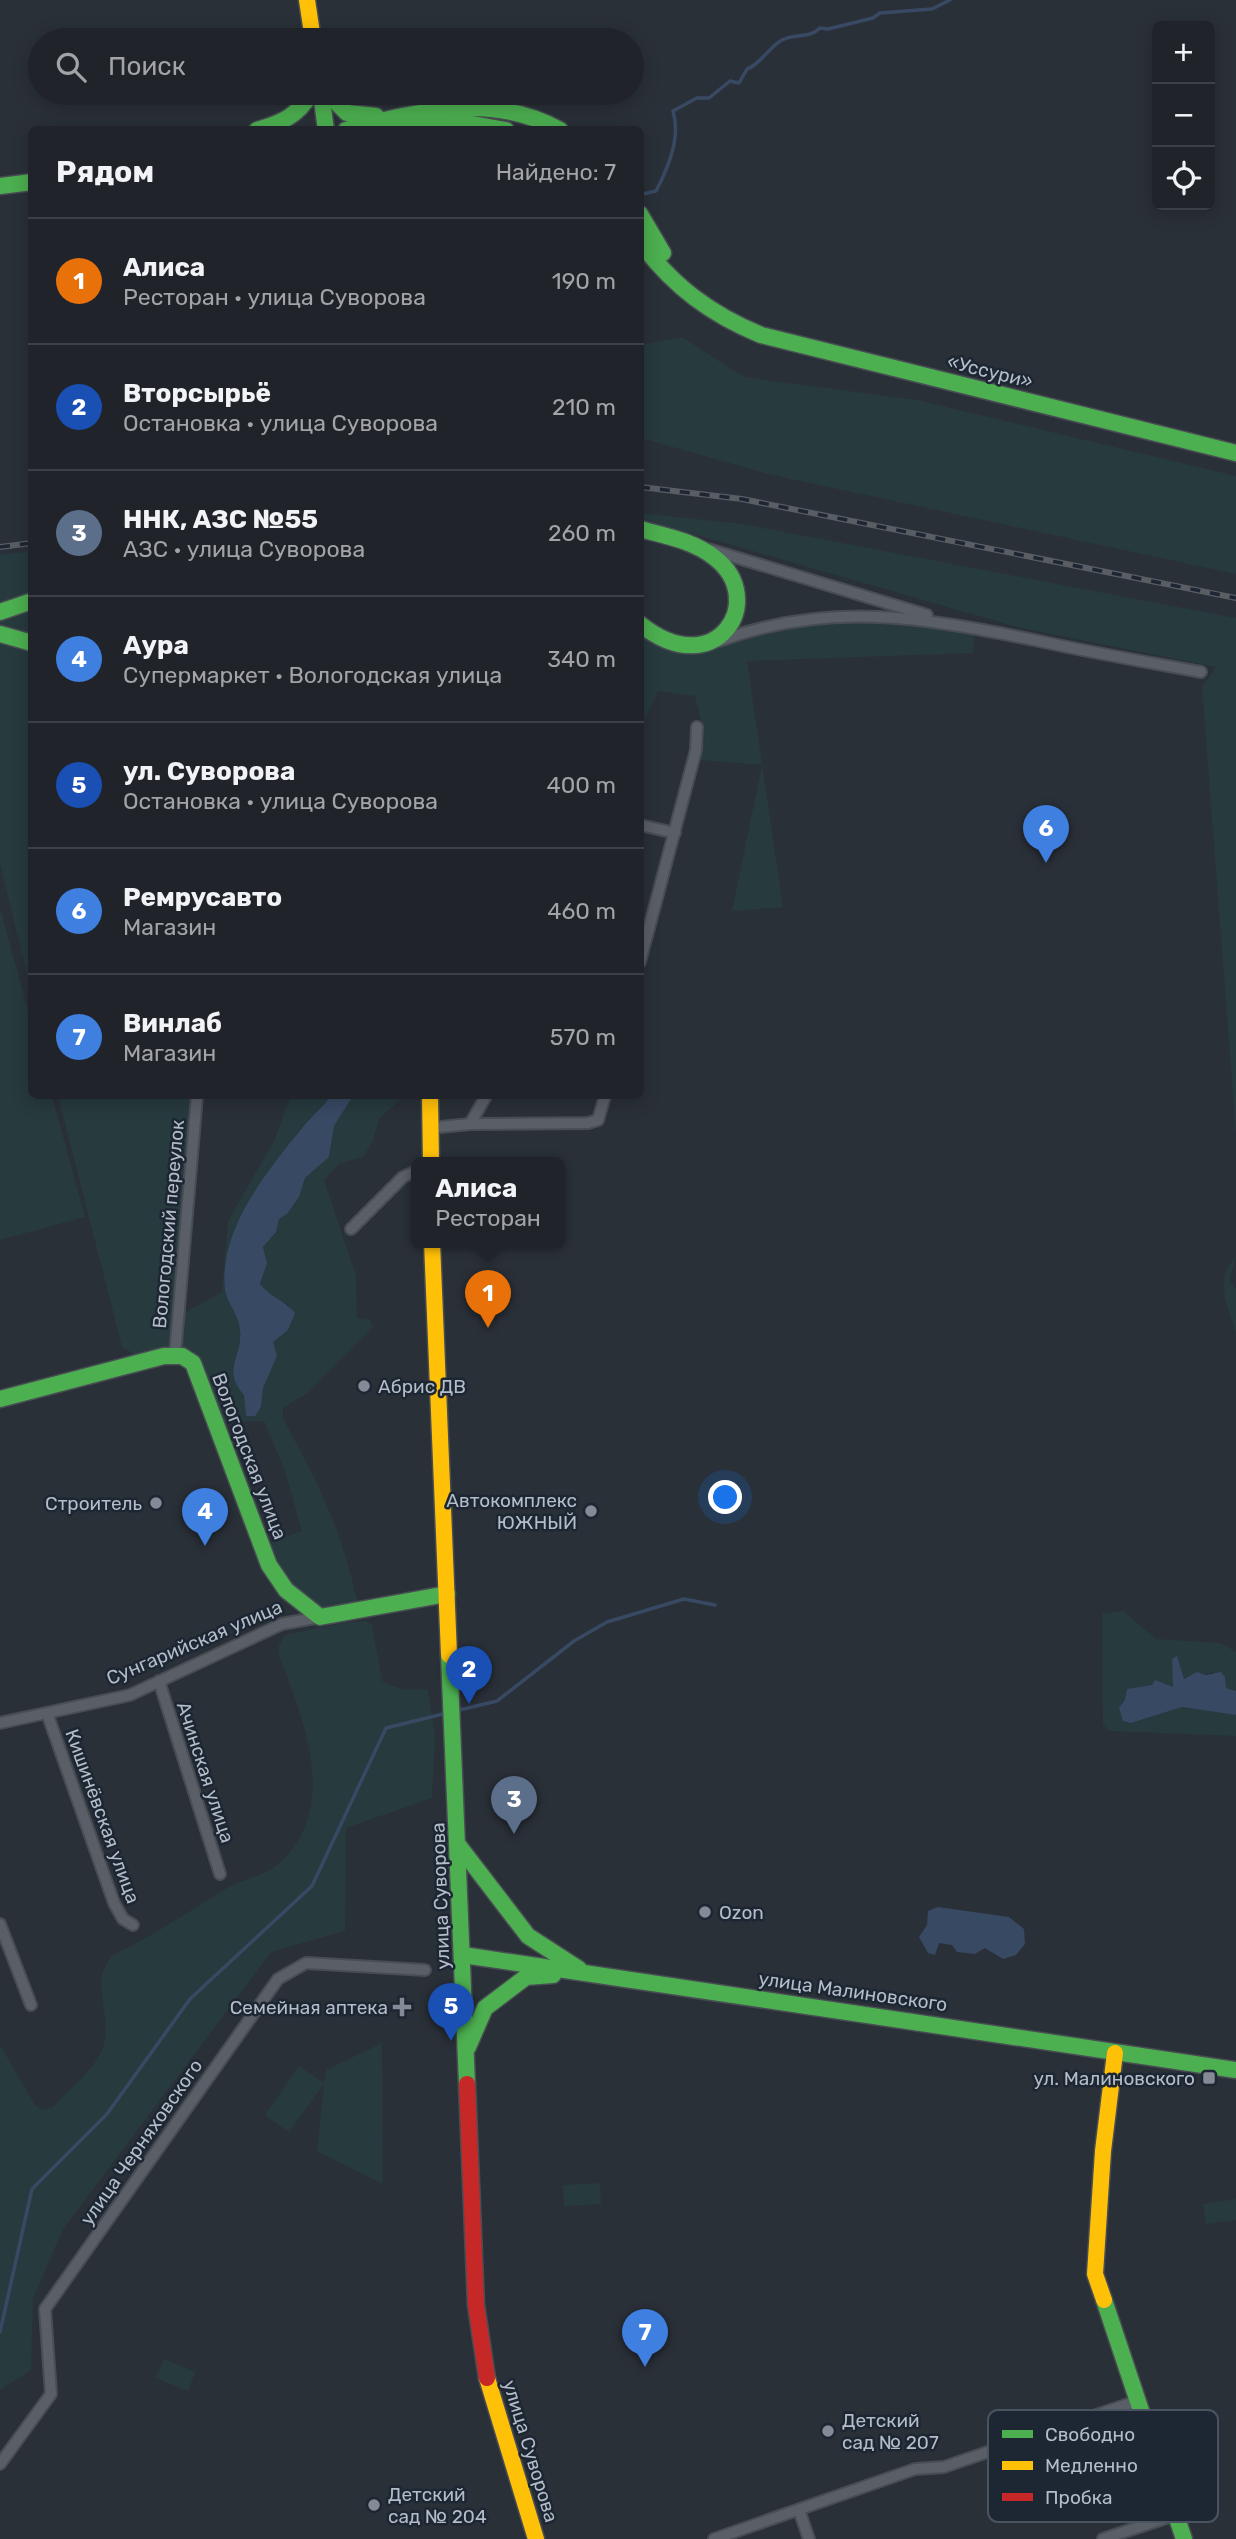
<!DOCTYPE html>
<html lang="ru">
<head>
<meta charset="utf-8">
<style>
	body { margin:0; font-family:Rubik,sans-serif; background:#2d3036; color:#f1f3f6 }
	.controls { position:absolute; right:21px; top:21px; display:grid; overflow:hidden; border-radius:10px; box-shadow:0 4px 18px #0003 }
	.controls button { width:63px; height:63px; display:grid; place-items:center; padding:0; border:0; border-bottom:2px solid #3d4147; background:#20242a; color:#f1f3f6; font:35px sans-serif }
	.you { position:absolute; left:726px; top:1498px; width:24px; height:24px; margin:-18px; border:5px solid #fff; border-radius:50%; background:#1a73e8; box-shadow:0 0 0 10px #1a73e833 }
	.badge { display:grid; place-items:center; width:46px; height:46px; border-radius:50%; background:#ea580c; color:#fff; font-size:23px; font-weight:700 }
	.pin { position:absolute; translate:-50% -58px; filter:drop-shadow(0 2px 4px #0008) }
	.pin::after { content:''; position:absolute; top:37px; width:24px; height:21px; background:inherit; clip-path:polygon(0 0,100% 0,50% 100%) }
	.popup { position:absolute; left:411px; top:1157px; width:154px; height:91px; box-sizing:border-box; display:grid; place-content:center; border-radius:10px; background:#20242a; filter:drop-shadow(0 2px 5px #0005); font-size:23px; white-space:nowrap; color:#a2a4a8 }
	.popup b { font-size:26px; color:#f1f3f6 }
	.popup::after { content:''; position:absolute; left:50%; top:100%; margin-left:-14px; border:14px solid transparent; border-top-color:#20242a }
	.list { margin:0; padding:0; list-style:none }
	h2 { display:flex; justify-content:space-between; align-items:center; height:91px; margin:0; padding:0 28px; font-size:30px }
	h2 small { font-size:23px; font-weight:400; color:#a2a4a8 }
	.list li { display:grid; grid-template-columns:46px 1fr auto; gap:21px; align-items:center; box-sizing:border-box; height:126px; padding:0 28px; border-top:2px solid #3d4147 }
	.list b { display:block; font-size:26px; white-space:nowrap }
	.list p { margin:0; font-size:23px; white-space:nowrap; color:#a2a4a8 }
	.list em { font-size:23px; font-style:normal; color:#a2a4a8 }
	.icon { flex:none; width:38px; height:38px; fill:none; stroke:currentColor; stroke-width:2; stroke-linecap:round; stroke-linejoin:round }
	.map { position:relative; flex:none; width:1236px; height:2539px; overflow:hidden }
	.search { position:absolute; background:#20242a; box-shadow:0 4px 18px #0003; left:28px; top:28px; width:616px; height:77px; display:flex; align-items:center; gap:18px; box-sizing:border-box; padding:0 24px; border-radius:38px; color:#a2a4a8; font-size:26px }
	.panel { position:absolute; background:#20242a; box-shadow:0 4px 18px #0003; left:28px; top:126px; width:616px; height:973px; border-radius:10px }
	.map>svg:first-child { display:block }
	.green { fill:#273a3e }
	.water { fill:#384963 }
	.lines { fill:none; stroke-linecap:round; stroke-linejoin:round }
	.stream { stroke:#384963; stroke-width:3.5 }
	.street-casing { stroke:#484c53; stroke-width:14 }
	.fast-casing { stroke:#484c53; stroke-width:19 }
	.slow-casing { stroke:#484c53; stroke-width:19 }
	.jam-casing { stroke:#484c53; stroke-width:19 }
	.street { stroke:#5a5e66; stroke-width:10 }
	.fast { stroke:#4caf50; stroke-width:16 }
	.slow { stroke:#ffc107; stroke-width:16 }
	.jam { stroke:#c62828; stroke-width:16 }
	.rail-casing { stroke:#595d64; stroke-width:6 }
	.rail { stroke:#1d2633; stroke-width:3.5; stroke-dasharray:10; stroke-linecap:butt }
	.poi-dot { fill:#848b96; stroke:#1d2633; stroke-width:2.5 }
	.labels { text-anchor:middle; stroke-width:5; stroke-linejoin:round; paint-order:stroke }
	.street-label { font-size:19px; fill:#b4bcc9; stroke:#1d2633 }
	.poi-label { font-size:19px; fill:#b4bcc9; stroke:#1d2633; text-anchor:start }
	.key { fill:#1d2633; stroke:#4a5360; stroke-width:2 }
	.key-label { font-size:19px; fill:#b4bcc9 }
</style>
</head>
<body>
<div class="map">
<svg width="1236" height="2539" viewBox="0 0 1236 2539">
	<rect width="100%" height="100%" fill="#2a3038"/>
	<g class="green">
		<path d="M682 337 744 377 917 400 1236 476V574L768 474 641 438V345Z"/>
		<path d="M641 513 742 524 1236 618V1134L1202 687 1216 667 1021 628 641 519Z"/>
		<path d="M31 551V989L0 864V555Z"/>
		<path d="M885 619 974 633 973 653 747 661 783 907 732 911 762 765 700 760 705 736 695 696 658 691 646 717 641 719 640 628 680 649 796 624Z"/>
		<path d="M0 908 31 1022 32 1096H52L85 1217 0 1240Z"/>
		<path d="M58 1096H202L184 1313 222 1292 228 1221 274 1141 291 1096H330C323 1108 311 1116 302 1127 267 1171 218 1230 225 1289 227 1303 239 1315 240 1329 243 1356 221 1370 244 1395L246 1415 254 1416 261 1407 263 1388 277 1356 272 1342 288 1330 289 1305 272 1298 260 1284 267 1263 263 1246 276 1232 279 1219 287 1214 299 1197 305 1178 329 1157 334 1126 353 1096H404L379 1119 373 1141 363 1157 340 1163 324 1180 356 1276 357 1318 370 1320 373 1327 306 1394 283 1408V1419C319 1483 343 1533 358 1605L324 1610C298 1591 277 1575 269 1543L302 1531 285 1471 264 1421 220 1422 198 1361 139 1357 122 1347Z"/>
		<path d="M1236 1257 1229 1281 1236 1289V1333C1228 1305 1213 1280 1236 1257Z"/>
		<path d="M1123 1611 1156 1639 1221 1643 1236 1652V1691L1226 1688 1213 1672 1184 1679 1177 1657 1174 1687 1152 1685 1132 1690 1131 1723 1182 1707 1236 1715V1736L1110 1731 1103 1724 1102 1614Z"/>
		<path d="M365 1621 372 1624 382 1681 401 1689 428 1690 435 1737 432 1798 346 1828 345 1931 271 1952 63 2229 33 2298 31 2370 0 2390V2045L35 2105 42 2110 53 2107C68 2090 98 2067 104 2044 112 2014 88 1981 113 1955 153 1936 191 1910 229 1887 243 1879 264 1876 277 1865 342 1810 303 1719 279 1655V1645L285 1635 343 1623Z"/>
		<path d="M382 2043 383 2184 317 2151 324 2084 289 2132 265 2115 299 2066 324 2083 326 2070Z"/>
		<path d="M600 2183 601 2204 564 2206 563 2185Z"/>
		<path d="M1236 2199V2220L1206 2224 1203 2204Z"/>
		<path d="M164 2359 195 2372 188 2391 156 2378Z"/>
	</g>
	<g class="water">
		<path d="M330 1096H353L334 1126 329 1157 305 1178 299 1197 287 1214 279 1219 276 1232 263 1247 267 1263 260 1284C271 1298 286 1301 295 1313L288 1330 273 1342 277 1356 263 1388 261 1407 255 1416H246L244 1395C221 1370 243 1356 240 1330 239 1315 227 1303 225 1290 218 1230 267 1171 302 1128 311 1116 323 1108 330 1096Z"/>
		<path d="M1177 1656 1184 1679 1197 1672 1206 1675 1221 1672 1225 1677 1226 1688 1236 1691V1715L1182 1707 1131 1723 1123 1721 1119 1708 1125 1700 1127 1689 1152 1685 1155 1680 1173 1687 1172 1659Z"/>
		<path d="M938 1907 1009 1917 1024 1929 1025 1944 1016 1955 1003 1959 985 1948 975 1954 957 1952 952 1945 939 1943 935 1955 928 1953 919 1937 927 1925 928 1911Z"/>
	</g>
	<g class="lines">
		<g class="stream">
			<path d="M643 194 656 191C668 168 681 138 673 111L697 98H709L730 81 739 83 747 69C761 64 769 47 782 40 796 33 809 39 820 28L828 29 873 18 880 13 932 9 950 0"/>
			<path d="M455 1711 497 1701 574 1641 607 1622 684 1599 715 1605"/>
			<path d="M0 2332 32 2189 107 2114 190 1999 312 1886 386 1728 447 1713"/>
		</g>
		<defs>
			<g id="street">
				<path d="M708 549 927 615"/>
				<path d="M719 641C832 600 925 618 1039 641 1093 653 1147 662 1201 672"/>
				<path d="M640 825 675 833"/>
				<path d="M640 962 696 750 697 727"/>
				<path d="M470 1124 486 1096"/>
				<path d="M430 1128 470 1124 588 1123 598 1120 605 1096"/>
				<path d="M351 1229 403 1177 416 1171"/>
				<path d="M175 1355 197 1096"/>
				<path d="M159 1681 220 1874"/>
				<path d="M47 1713 114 1903 123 1919 133 1925"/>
				<path d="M0 1723 130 1695 282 1624 320 1617"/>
				<path d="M0 1924 31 2005"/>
				<path d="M0 2464 51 2394 45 2309 278 1979 306 1963 425 1970"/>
				<path d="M799 2510 809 2539"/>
				<path d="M714 2539 915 2469 944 2467 1137 2401"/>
				<path d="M1103 2539 1175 2515"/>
			</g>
			<g id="fast">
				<path d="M321 93 326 130"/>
				<path d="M327 93 347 113 376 116"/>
				<path d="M393 128 467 123 506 130"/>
				<path d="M257 130C281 123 298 116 311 93"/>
				<path d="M346 130C418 111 492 92 560 130"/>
				<path d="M0 186 32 182"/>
				<path d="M640 214 663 253"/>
				<path d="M640 242C673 286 710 314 761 335L1236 453"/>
				<path d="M640 529C666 536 694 541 715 558 769 600 716 685 640 624"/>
				<path d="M0 612 32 601"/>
				<path d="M0 634 32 643"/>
				<path d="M0 1399 164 1356H182L193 1363 269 1565 286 1590 320 1617 447 1594"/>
				<path d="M449 1655 467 2084"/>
				<path d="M459 1846 528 1936 579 1969"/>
				<path d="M463 1955 1236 2070"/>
				<path d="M468 2047 485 2008 526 1977 553 1975"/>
				<path d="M1104 2300 1184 2539"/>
			</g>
			<g id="slow">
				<path d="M307 0 313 40"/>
				<path d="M430 1096 431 1162"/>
				<path d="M432 1242 449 1655"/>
				<path d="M1104 2300 1095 2274 1103 2151 1115 2053"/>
				<path d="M487 2378 536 2539"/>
			</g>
			<path id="jam" d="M467 2084 476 2305 487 2378"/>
		</defs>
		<use href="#street" class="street-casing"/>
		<use href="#fast" class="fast-casing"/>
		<use href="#slow" class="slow-casing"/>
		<use href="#jam" class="jam-casing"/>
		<use href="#street" class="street"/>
		<use href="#fast" class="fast"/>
		<use href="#slow" class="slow"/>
		<use href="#jam" class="jam"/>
		<defs>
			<g id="rail">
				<path d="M640 487 742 499 1236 598"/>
				<path d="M0 547 32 543"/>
			</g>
		</defs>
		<use href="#rail" class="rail-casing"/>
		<use href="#rail" class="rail"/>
	</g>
	<g class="poi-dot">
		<circle cx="364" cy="1386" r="7"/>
		<circle cx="156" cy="1503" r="7"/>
		<circle cx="591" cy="1511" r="7"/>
		<circle cx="705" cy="1912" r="7"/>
		<path d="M398.5 1996.5h7v7h7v7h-7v7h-7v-7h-7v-7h7z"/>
		<rect x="1202" y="2071" width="14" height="14" rx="3.5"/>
		<circle cx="828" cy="2431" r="7"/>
		<circle cx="374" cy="2505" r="7"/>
	</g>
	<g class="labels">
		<g class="street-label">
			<text transform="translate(990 371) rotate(14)" y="7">«Уссури»</text>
			<text transform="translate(168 1224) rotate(-85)" y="7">Вологодский переулок</text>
			<text transform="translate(250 1456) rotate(69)" y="7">Вологодская улица</text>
			<text transform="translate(194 1642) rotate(-23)" y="7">Сунгарийская улица</text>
			<text transform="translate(206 1772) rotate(72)" y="7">Ачинская улица</text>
			<text transform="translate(103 1816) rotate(70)" y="7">Кишинёвская улица</text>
			<text transform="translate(440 1896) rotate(-92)" y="7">улица Суворова</text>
			<text transform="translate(853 1991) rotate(8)" y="7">улица Малиновского</text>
			<text transform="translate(141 2142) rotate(-55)" y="7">улица Черняховского</text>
			<text transform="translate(531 2451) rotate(73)" y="7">улица Суворова</text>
		</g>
		<g class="poi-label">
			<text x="378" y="1393">Абрис ДВ</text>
			<text x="577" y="1507" text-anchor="end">Автокомплекс<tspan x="577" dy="22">ЮЖНЫЙ</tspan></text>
			<text x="142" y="1510" text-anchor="end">Строитель</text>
			<text x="719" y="1919">Ozon</text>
			<text x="388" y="2014" text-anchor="end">Семейная аптека</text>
			<text x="1195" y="2085" text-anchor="end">ул. Малиновского</text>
			<text x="842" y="2427">Детский<tspan x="842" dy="22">сад № 207</tspan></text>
			<text x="388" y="2501">Детский<tspan x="388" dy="22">сад № 204</tspan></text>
		</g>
	</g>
	<rect x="988" y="2410" width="230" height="112" rx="10" class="key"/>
	<rect x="1002" y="2430" width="31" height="8" fill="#4caf50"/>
	<rect x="1002" y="2461" width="31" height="9" fill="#ffc107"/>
	<rect x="1002" y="2493" width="31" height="8" fill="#c62828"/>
	<g class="key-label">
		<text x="1045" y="2441">Свободно</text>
		<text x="1045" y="2472">Медленно</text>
		<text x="1045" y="2504">Пробка</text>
	</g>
</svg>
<div class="controls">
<button>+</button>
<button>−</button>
<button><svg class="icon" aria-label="locate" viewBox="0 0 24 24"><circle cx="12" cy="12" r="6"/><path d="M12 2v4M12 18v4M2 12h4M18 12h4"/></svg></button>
</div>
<div class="you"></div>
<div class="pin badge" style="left:488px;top:1328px;background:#e8710a">1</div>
<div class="popup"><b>Алиса</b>Ресторан</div>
<div class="pin badge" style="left:469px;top:1704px;background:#1a4fb4">2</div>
<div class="pin badge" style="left:514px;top:1834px;background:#5c6f8a">3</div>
<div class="pin badge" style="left:205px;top:1546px;background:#3f7fe0">4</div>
<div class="pin badge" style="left:451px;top:2041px;background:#1a4fb4">5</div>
<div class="pin badge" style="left:1046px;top:863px;background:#3f7fe0">6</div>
<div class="pin badge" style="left:645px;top:2367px;background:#3f7fe0">7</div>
<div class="search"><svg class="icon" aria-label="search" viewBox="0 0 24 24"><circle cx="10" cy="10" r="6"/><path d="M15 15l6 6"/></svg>Поиск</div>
<section class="panel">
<h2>Рядом<small>Найдено: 7</small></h2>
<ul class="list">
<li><span class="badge" style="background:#e8710a">1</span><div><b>Алиса</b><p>Ресторан · улица Суворова</p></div><em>190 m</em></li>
<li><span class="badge" style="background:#1a4fb4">2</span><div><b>Вторсырьё</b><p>Остановка · улица Суворова</p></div><em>210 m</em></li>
<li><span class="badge" style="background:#5c6f8a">3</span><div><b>ННК, АЗС №55</b><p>АЗС · улица Суворова</p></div><em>260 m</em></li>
<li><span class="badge" style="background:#3f7fe0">4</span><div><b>Аура</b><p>Супермаркет · Вологодская улица</p></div><em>340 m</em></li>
<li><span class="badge" style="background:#1a4fb4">5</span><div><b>ул. Суворова</b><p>Остановка · улица Суворова</p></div><em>400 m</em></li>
<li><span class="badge" style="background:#3f7fe0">6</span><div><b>Ремрусавто</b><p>Магазин</p></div><em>460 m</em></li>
<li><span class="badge" style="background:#3f7fe0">7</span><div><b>Винлаб</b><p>Магазин</p></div><em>570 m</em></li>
</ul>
</section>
</div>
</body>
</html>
